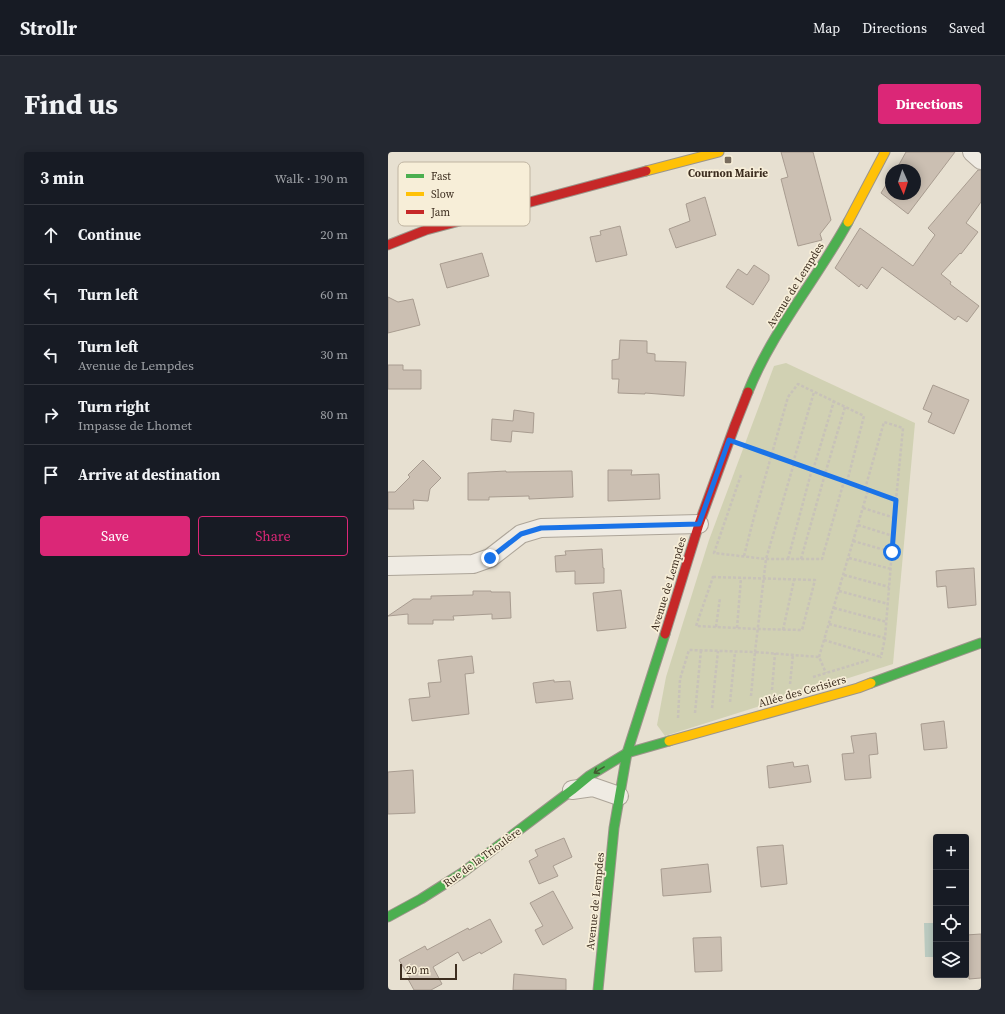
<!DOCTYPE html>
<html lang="en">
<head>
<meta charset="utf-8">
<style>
	body { margin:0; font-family:"Source Serif 4",serif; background:#242831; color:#f1f3f6 }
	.controls { position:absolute; right:12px; bottom:12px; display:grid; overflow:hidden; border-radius:4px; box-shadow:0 2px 10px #0003 }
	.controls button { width:36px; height:36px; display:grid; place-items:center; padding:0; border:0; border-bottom:1px solid #363941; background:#171b24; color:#f1f3f6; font:20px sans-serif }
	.compass { position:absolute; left:497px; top:12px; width:36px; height:36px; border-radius:50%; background:#171b24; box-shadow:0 2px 10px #0003; rotate:177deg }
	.scale { position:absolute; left:12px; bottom:10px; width:57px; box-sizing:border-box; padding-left:4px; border:2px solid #3d2e20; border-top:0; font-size:11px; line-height:14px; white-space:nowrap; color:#3d2e20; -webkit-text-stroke:3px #f7eed8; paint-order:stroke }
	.stop { position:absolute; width:12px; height:12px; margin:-9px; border:3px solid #1a73e8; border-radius:50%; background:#fff }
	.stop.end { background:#1a73e8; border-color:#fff; box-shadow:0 1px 4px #0008 }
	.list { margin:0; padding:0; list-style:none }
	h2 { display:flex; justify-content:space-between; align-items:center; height:52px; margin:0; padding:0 16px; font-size:17px }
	h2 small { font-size:13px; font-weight:400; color:#9ea1a6 }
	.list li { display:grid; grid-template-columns:26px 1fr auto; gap:12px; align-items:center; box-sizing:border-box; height:60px; padding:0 16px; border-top:1px solid #363941 }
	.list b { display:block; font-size:15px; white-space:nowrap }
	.list p { margin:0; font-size:13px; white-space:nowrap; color:#9ea1a6 }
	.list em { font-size:13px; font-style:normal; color:#9ea1a6 }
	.actions { display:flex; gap:8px; padding:12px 16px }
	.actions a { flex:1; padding:9px 0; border:1px solid #db2777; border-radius:4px; text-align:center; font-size:14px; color:#db2777 }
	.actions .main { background:#db2777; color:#fff }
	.icon { flex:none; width:22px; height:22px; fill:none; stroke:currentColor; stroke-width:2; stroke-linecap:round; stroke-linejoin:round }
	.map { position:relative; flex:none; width:593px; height:838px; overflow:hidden; border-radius:4px }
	header { display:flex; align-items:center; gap:24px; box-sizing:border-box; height:56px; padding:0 20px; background:#171b24; border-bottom:1px solid #363941 }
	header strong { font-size:19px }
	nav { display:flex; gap:22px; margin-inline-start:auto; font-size:14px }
	.intro { display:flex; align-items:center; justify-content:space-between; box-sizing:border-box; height:96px; padding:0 24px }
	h1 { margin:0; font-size:28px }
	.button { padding:10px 18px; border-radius:4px; background:#db2777; color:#fff; font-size:14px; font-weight:700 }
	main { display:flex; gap:24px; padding:0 24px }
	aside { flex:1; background:#171b24; border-radius:4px; box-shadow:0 2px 10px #0003 }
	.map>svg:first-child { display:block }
	.cemetery { fill:#d1d1b3 }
	.water { fill:#bcccc2 }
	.building { fill:#cbbfb2; stroke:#a89c90 }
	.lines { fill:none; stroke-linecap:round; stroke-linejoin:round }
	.street-casing { stroke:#ada599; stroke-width:20 }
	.fast-casing { stroke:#9c958a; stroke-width:11 }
	.slow-casing { stroke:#9c958a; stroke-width:11 }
	.jam-casing { stroke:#9c958a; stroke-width:11 }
	.path { stroke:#c8c2b9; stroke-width:2.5; stroke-dasharray:3 2; stroke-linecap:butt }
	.street { stroke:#efebe3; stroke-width:18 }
	.fast { stroke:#4caf50; stroke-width:9 }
	.slow { stroke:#ffc107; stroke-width:9 }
	.jam { stroke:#c62828; stroke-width:9 }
	.oneway { stroke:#425b31 }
	.route { stroke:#1a73e8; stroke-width:5 }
	.poi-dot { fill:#786c5e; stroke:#f7eed8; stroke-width:1.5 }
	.labels { text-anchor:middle; stroke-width:3.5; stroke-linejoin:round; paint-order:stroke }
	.poi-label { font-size:11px; font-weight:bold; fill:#3d2e20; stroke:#f7eed8 }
	.street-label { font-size:11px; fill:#3d2e20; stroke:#f7eed8 }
	.key { fill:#f7eed8; stroke:#bfb4a1; stroke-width:1 }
	.key-label { font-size:11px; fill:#3d2e20 }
</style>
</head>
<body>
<header>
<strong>Strollr</strong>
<nav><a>Map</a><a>Directions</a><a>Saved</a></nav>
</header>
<div class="intro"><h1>Find us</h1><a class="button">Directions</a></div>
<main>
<aside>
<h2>3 min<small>Walk · 190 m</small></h2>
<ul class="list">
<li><svg class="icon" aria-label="ahead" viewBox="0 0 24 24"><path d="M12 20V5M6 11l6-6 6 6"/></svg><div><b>Continue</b></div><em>20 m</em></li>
<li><svg class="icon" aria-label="left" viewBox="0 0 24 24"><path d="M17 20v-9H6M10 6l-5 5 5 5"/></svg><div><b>Turn left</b></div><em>60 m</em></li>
<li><svg class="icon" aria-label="left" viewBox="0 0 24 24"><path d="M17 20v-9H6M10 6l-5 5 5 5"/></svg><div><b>Turn left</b><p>Avenue de Lempdes</p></div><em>30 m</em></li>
<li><svg class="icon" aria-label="right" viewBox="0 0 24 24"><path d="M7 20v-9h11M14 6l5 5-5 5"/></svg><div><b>Turn right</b><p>Impasse de Lhomet</p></div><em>80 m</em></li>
<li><svg class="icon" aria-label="arrive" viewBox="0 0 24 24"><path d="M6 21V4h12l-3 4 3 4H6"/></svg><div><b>Arrive at destination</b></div></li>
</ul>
<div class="actions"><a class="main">Save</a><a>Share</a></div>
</aside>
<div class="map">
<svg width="593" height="838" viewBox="0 0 593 838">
	<rect width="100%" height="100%" fill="#e7e0d1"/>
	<path class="cemetery" d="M398 211 527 271 505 512 277 584 269 573 278 525 321 388 386 214Z"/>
	<path class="water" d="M536 771H548V805H537Z"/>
	<g class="building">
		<path d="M393 0H425L443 68 432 82 434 88 410 94 393 27 400 25Z"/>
		<path d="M518 0H567L520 62 493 41 503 25V42H527V18H508Z"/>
		<path d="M590 18H593V50L578 71 590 80 573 102 572 101 553 122 563 130 562 132 591 154 579 170 570 164 567 168 494 115 479 137 473 132 471 135 447 116 472 76 525 114 547 83 540 76Z"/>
		<path d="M317 45 328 83 288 96 281 77 302 69 298 52Z"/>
		<path d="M232 74 239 103 208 110 202 85 213 83 212 79Z"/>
		<path d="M94 101 101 124 59 136 52 112Z"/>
		<path d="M366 113 381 123V128L365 153 338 135 350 117 359 123Z"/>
		<path d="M0 145 10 150 25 147 32 173 0 181Z"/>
		<path d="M232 188 259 189V201L267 202V209L298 210 296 244 257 241V242L230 241 231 227H224V208L231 207Z"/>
		<path d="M0 213H15V218H33V237H0Z"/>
		<path d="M545 233 581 248 566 282 540 270 544 261 535 257Z"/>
		<path d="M126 258 146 261 145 281 124 279 123 290 103 288 104 267 125 269Z"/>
		<path d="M35 308 53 326 42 337 40 349 25 348 26 357H0V340H7L22 325 20 323Z"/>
		<path d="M220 318H244L243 323 271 322 272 347 220 349Z"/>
		<path d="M118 319V320L184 319 185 345 141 347V344L101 345V348H80V321Z"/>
		<path d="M214 397 215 416H216V431L187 432V419L168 420 167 404 178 403 177 399Z"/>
		<path d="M586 416 588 453 560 456 558 434 549 435 548 419 557 418Z"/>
		<path d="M233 438 238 476 209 479 205 441Z"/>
		<path d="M85 439H103V440H122L123 466 104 467V462L65 464 66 468H45V472H20V462L0 464 25 447H43V444L85 443Z"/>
		<path d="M84 504 86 521 77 522 81 562 24 569 21 547 42 545 40 531 53 530 50 508Z"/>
		<path d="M166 528V530L182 529 185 547 148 551 145 531Z"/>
		<path d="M556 569 559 596 536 598 533 572Z"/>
		<path d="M488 581 490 602 481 603 483 626 457 628 454 602 466 601 463 584Z"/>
		<path d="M405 610 406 615 420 613 423 630 381 636 379 614Z"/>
		<path d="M25 618 27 661 0 662V620Z"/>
		<path d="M176 686 184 705 165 714 170 724 151 732 141 709 150 704 147 698Z"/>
		<path d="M395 693 399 732 373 735 369 695Z"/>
		<path d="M320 712 323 740 275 744 273 717Z"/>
		<path d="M165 739 185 776 155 793 147 778 155 774 142 751Z"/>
		<path d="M102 767 114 790 93 802 92 800 75 809 70 800 45 815 54 832 43 838H26L20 827 22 826 11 808 37 794 39 798 80 776 81 778Z"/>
		<path d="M593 782V826L581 827 578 783Z"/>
		<path d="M333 785 334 819 307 820 305 786Z"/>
		<path d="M126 822 178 827V838H125Z"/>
	</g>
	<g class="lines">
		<defs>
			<g id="street">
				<path d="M584 0 593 8"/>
				<path d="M0 414 85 412 102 406 133 382 153 376 311 372"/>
				<path d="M184 638 205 635 231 644"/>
			</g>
			<g id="fast">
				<path d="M360 240C384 179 429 127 460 70"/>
				<path d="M483 531 593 491"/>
				<path d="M0 765 33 747 74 721 184 638 201 624 239 601 281 589"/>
				<path d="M210 838 226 676 239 601 277 482"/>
			</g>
			<g id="slow">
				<path d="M258 19 331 0"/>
				<path d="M460 70 497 0"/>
				<path d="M281 589 470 536 483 531"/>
			</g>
			<g id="jam">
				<path d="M0 93 38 78 258 19"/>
				<path d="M277 482 311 372 347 273 360 240"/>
			</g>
		</defs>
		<use href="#street" class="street-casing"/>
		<use href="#fast" class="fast-casing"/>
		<use href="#slow" class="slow-casing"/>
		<use href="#jam" class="jam-casing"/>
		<g class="path">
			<path d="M360 295 456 329 508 348 497 486 493 505H492"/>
			<path d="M405 311 426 240"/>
			<path d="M425 318 446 249"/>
			<path d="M353 323 326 401 378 407H434L456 329"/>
			<path d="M477 337 496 270 515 276 508 348"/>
			<path d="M475 356 507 366"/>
			<path d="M470 373 505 384"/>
			<path d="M465 389 504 400"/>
			<path d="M356 404 367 361 400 245 410 232 476 264 459 330"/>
			<path d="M461 406 503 417"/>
			<path d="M400 407 424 317"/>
			<path d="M413 407 437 322 457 255"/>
			<path d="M456 423 501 435"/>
			<path d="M325 425 427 428 414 478 370 477 308 474Z"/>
			<path d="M451 439 500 452"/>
			<path d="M446 456 499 470"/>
			<path d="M441 472 497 486"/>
			<path d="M328 475 332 446"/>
			<path d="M349 476 353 426"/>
			<path d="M395 478 406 428"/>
			<path d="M436 488 493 505"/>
			<path d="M431 505 480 338"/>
			<path d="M425 525 481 508"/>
			<path d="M402 532 405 502"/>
			<path d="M384 538 387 501"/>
			<path d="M363 544 367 500 431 505 438 521"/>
			<path d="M342 550 347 500"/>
			<path d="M324 556 330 499"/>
			<path d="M307 561 313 498"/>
			<path d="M290 566 292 527 301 498 367 500 378 407 406 311"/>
		</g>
		<use href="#street" class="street"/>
		<use href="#fast" class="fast"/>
		<use href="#slow" class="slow"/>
		<use href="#jam" class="jam"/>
	</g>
	<defs><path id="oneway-shaft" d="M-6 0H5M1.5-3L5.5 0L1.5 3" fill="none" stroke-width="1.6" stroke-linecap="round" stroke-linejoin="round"/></defs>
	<use class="oneway" href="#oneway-shaft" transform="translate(211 618) rotate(149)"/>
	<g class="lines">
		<path class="route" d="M102 406 133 382 153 376 311 372 341 288 456 329 508 348 504 400"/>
	</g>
	<rect class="poi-dot" x="336" y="4" width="8" height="8" rx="2"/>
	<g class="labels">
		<g class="poi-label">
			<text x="340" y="25">Cournon Mairie</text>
		</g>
		<g class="street-label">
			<text transform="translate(407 133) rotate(-58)" y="4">Avenue de Lempdes</text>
			<text transform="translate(280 432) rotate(-73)" y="4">Avenue de Lempdes</text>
			<text transform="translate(414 539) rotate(-16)" y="4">Allée des Cerisiers</text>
			<text transform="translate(94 705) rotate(-36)" y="4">Rue de la Trioulère</text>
			<text transform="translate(207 749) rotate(-84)" y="4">Avenue de Lempdes</text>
		</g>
	</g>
	<rect x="10" y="10" width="132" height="64" rx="6" class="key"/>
	<rect x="18" y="22" width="18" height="4" fill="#4caf50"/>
	<rect x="18" y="40" width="18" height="4" fill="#ffc107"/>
	<rect x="18" y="58" width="18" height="4" fill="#c62828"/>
	<g class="key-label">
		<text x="43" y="28">Fast</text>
		<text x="43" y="46">Slow</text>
		<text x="43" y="64">Jam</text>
	</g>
</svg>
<div class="controls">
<button>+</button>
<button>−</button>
<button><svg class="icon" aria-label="locate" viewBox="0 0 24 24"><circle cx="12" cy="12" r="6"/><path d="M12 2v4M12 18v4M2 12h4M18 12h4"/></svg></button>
<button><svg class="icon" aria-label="layers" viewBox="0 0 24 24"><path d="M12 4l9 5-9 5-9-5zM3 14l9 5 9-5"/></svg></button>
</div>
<svg class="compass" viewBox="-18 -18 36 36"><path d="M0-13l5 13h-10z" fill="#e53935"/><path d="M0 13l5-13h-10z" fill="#9ea1a6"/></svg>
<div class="scale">20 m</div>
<div class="stop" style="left:504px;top:400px"></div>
<div class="stop end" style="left:102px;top:406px"></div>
</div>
</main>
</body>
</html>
